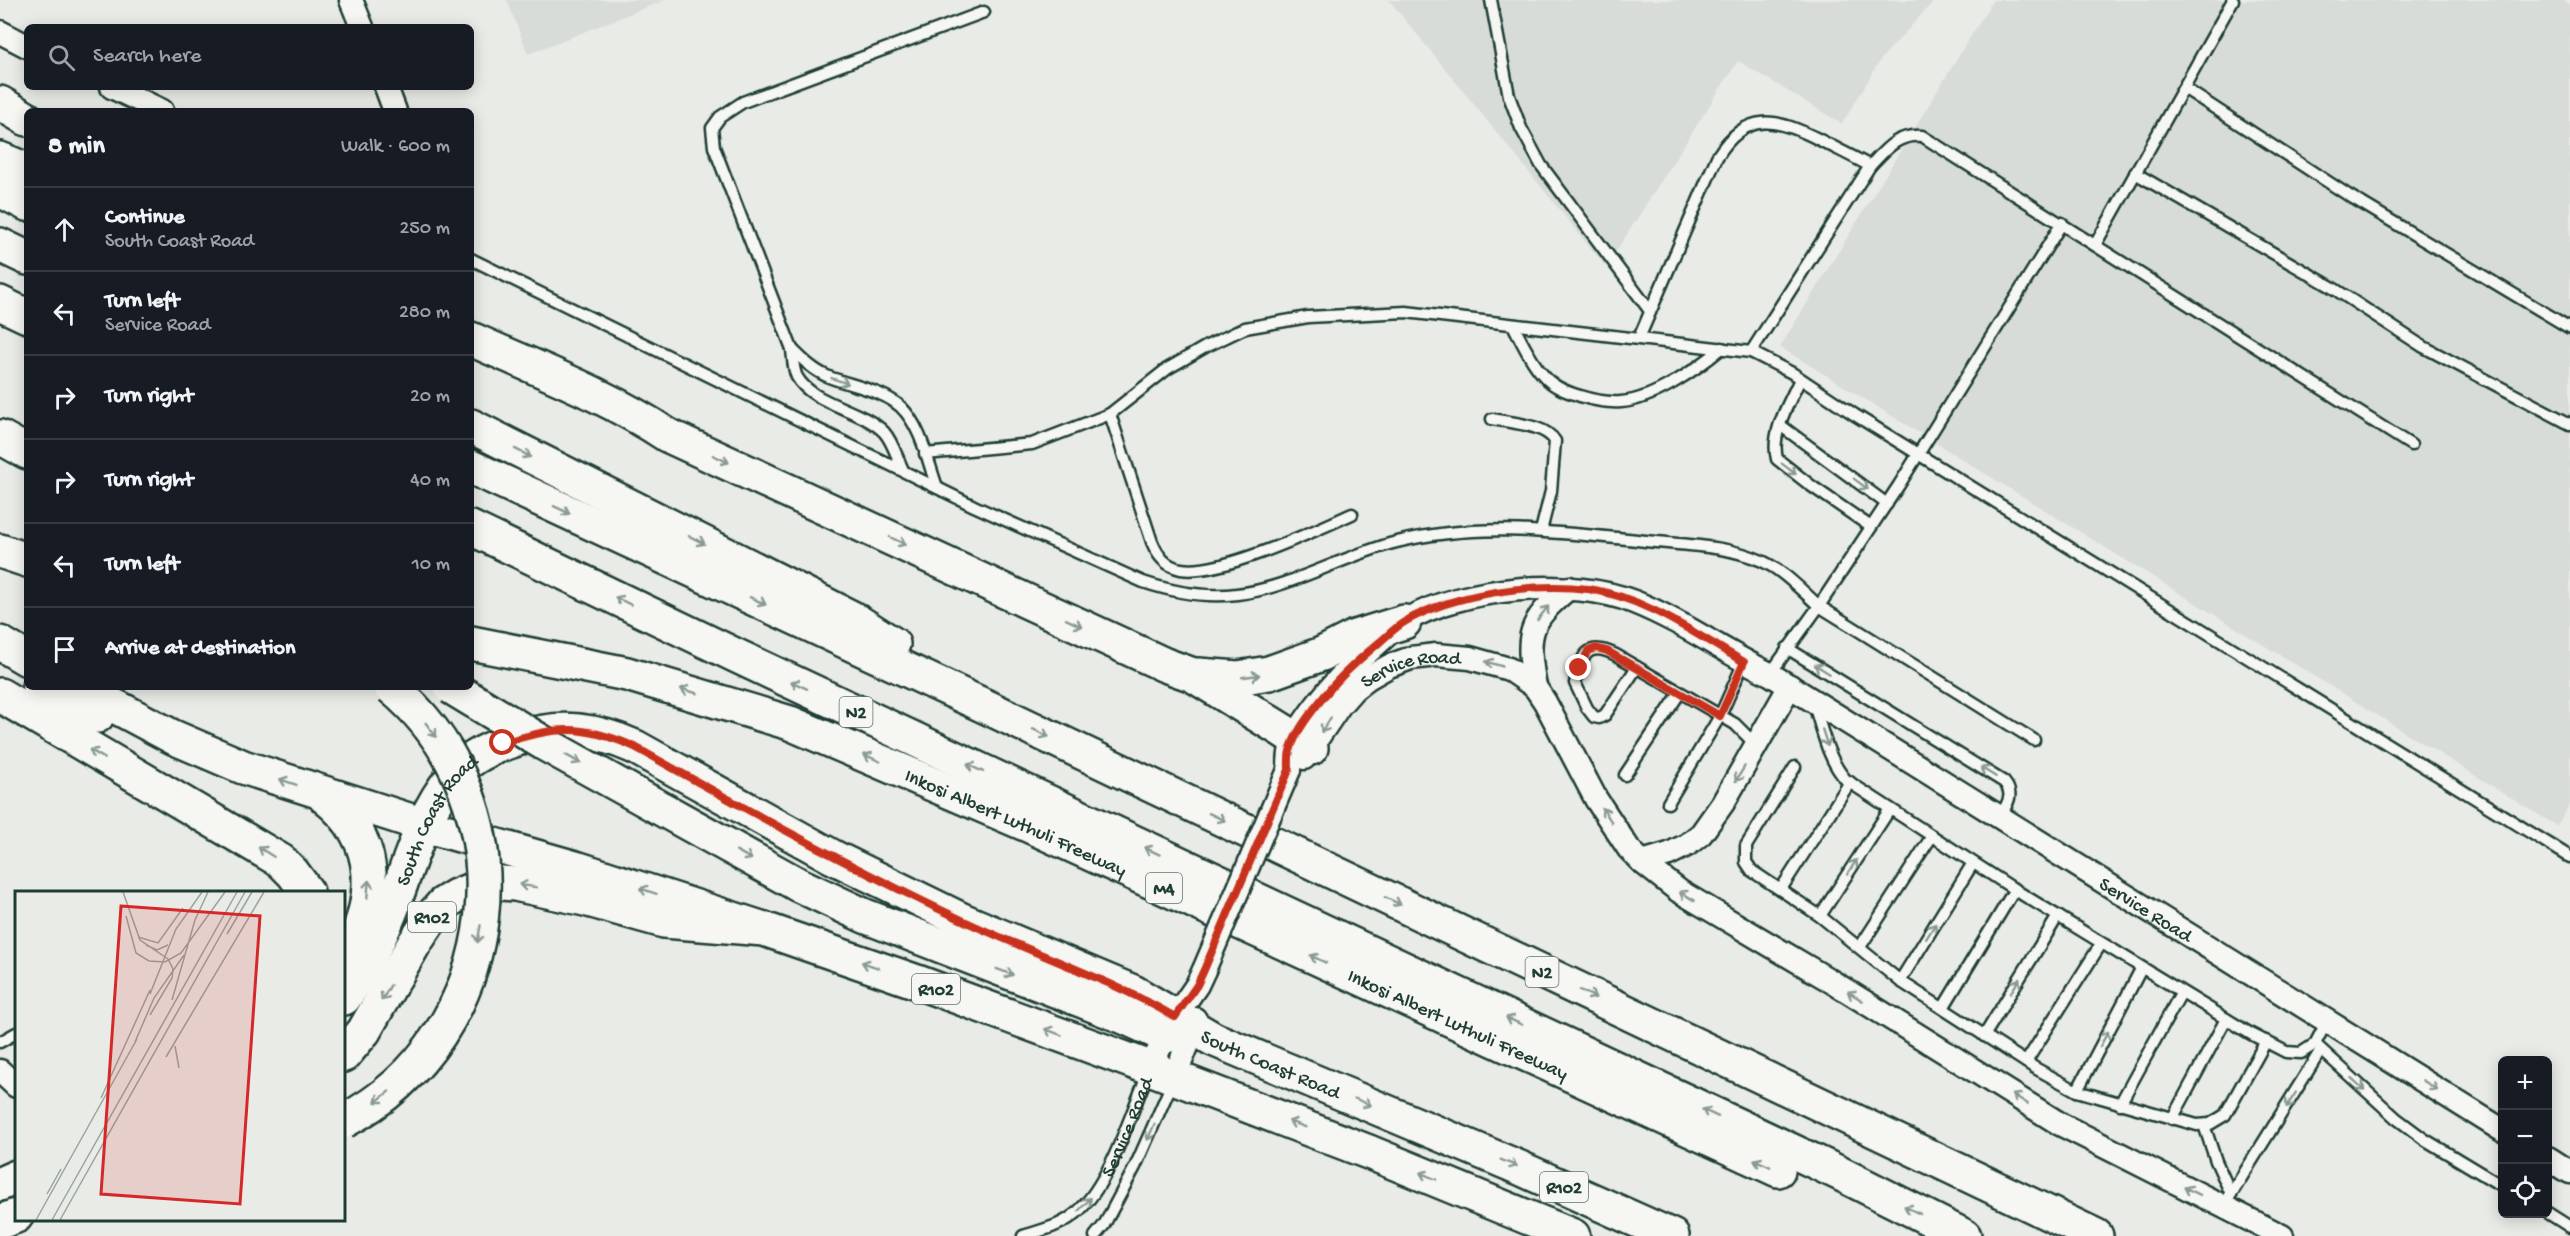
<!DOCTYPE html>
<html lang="en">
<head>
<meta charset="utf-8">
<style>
	body { margin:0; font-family:"Gochi Hand",sans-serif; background:#20242c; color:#f1f3f6 }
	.controls { position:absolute; right:18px; bottom:18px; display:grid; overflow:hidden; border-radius:9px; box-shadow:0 3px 15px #0003 }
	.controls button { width:54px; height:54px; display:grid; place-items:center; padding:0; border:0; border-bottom:2px solid #363941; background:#171b24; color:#f1f3f6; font:30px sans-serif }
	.stop { position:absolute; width:18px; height:18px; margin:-14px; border:4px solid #c8321e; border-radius:50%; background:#fff }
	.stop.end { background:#c8321e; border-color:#fff; box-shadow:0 2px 6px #0008 }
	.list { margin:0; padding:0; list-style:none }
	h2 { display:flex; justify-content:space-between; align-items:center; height:78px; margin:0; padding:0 24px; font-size:26px }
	h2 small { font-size:20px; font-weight:400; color:#9ea1a6 }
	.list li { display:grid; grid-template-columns:39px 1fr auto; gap:18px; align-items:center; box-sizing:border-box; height:84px; padding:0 24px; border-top:2px solid #363941 }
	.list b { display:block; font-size:22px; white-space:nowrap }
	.list p { margin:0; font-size:20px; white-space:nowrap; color:#9ea1a6 }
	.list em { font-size:20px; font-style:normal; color:#9ea1a6 }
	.icon { flex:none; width:33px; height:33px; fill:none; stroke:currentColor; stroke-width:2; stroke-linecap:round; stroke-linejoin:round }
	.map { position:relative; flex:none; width:2570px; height:1236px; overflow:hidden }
	.search { position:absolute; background:#171b24; box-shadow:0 3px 15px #0003; left:24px; top:24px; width:450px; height:66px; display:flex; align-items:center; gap:15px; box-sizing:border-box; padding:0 21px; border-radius:9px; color:#9ea1a6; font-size:22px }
	.panel { position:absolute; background:#171b24; box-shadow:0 3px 15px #0003; left:24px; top:108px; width:450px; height:582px; border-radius:9px }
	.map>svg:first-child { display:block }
	.built { fill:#d8dcd8 }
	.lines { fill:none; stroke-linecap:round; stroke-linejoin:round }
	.service-casing { stroke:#1f3d34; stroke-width:15 }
	.minor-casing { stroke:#1f3d34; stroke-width:27 }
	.primary-casing { stroke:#1f3d34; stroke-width:38 }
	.motorway-casing { stroke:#1f3d34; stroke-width:38 }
	.service { stroke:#f6f6f2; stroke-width:10 }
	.minor { stroke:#f6f6f2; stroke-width:22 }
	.primary { stroke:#f6f6f2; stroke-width:33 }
	.motorway { stroke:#f6f6f2; stroke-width:33 }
	.minor-bridge-casing { stroke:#1f3d34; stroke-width:27; stroke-linecap:butt }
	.motorway-bridge-casing { stroke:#1f3d34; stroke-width:38; stroke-linecap:butt }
	.minor-bridge { stroke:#f6f6f2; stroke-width:22 }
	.motorway-bridge { stroke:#f6f6f2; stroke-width:33 }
	.oneway { stroke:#8a9a93 }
	.route { stroke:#c8321e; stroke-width:8 }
	.labels { text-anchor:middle; stroke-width:4.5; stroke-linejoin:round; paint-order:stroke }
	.shield { fill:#f6f6f2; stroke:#60746d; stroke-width:1.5 }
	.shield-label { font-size:18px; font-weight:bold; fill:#1f3d34 }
	.street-label { font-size:20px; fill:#1f3d34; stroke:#f6f6f2 }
	.inset-road { fill:none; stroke:#98a59f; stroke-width:1.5 }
	.view { fill:#d62828; fill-opacity:0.15; stroke:#d62828; stroke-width:3 }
	.inset-edge { fill:none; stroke:#1f3d34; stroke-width:3 }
</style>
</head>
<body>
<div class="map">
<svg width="2570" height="1236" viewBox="0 0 2570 1236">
	<rect width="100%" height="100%" fill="#e9ebe7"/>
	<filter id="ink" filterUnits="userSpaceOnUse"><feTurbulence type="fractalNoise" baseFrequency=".0167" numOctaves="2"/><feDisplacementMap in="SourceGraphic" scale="12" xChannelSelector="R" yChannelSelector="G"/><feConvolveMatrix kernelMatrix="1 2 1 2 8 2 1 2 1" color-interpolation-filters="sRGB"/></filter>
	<g filter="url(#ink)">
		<g class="built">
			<path d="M507 0H665L528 54Z"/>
			<path d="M1389 0H1935L1881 59 1842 124 1738 61 1606 267Z"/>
			<path d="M1993 0H2563L2570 5V804L2557 826 1780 347Z"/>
		</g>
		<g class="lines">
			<defs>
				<g id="service">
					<path d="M1491 0 1509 96 1521 128 1541 165 1650 311"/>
					<path d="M2184 88 2348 195 2570 328"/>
					<path d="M2135 173 2330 286 2422 346 2570 424"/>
					<path d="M2095 245 2233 0"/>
					<path d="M471 259 974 506 1143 582C1173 592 1206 598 1237 594 1291 588 1344 555 1397 542 1480 521 1563 533 1646 541 1684 545 1726 545 1762 561 1784 571 1801 590 1819 606L1770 674"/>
					<path d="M1513 325C1522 342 1531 362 1544 376 1553 387 1567 392 1580 396 1593 400 1607 403 1621 402 1653 400 1697 369 1722 348"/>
					<path d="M1639 338 1717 157C1746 110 1777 118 1820 140 1837 149 1854 157 1870 166"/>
					<path d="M792 349C803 360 814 371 829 377 852 386 882 390 901 407 921 426 928 462 937 487"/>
					<path d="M1800 379C1790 402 1770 432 1777 459L1810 485 1871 527"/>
					<path d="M1492 419C1510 423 1545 424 1555 441L1551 491 1541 531"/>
					<path d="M1780 425 1887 504"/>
					<path d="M2411 445 1922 136C1897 134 1886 149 1870 166L1751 352 1792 373 1855 415 2570 857"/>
					<path d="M925 454 1032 444 1110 414"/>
					<path d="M903 470C897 458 893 442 884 432 861 409 812 404 797 377 793 369 793 358 792 349L714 147 712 128 720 117 743 102 984 12"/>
					<path d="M1352 514C1314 531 1219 576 1181 569 1165 566 1158 556 1152 542L1110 414 1167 369 1207 346 1245 328 1308 317 1406 312 1751 352"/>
					<path d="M1787 648 2004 782C2015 795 2007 804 2000 817"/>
					<path d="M1637 667 1605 715 1599 718 1594 717 1587 708 1575 683C1582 656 1586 640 1616 655L1735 724 1757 746"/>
					<path d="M1814 704C1822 730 1828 760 1846 780L2020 893 2251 1034 2286 1052 2301 1053 2315 1044 2327 1021"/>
					<path d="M2034 740 1819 606 1899 485 2062 223"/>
					<path d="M1795 767 1746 846V862L1752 871 1820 916 1900 981 2035 1068 2077 1091 2197 1125 2210 1124 2225 1115 2266 1041"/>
					<path d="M1625 775 1679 694"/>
					<path d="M1668 803 1720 716 1744 662"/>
					<path d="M1781 889 1850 782"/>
					<path d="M1820 916 1890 809"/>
					<path d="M1860 947 1932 836"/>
					<path d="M1900 981 1973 863"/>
					<path d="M1943 1008 2015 889"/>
					<path d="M1984 1036 2058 916"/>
					<path d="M0 1042 16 1033"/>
					<path d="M2315 1044 2396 1118 2424 1139 2502 1186"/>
					<path d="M2026 1062 2101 944"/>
					<path d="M2077 1091 2141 969"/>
					<path d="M2120 1104 2181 993"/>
					<path d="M2172 1119 2226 1019"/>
					<path d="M2204 1125 2216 1161 2231 1194"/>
					<path d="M2223 1207 2321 1050"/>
					<path d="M2548 1213 2570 1227"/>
					<path id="s1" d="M1023 1236C1039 1231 1057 1227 1071 1217 1109 1191 1130 1113 1149 1071"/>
					<path d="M1095 1236 1104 1225 1135 1167 1173 1081"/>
				</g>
				<g id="minor">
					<path d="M351 0 362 27"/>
					<path d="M0 32 27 46"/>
					<path d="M112 87 162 111"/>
					<path d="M386 87 395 111"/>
					<path d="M1535 687C1526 635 1527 622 1569 588"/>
					<path id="s2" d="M1304 758 1340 705 1353 690 1368 678 1389 666 1411 658 1436 655 1470 658 1509 669 1535 687 1545 702 1596 799 1629 849 1642 862 1679 891 1831 981 2060 1124 2282 1236"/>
					<path id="s3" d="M1289 770C1289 763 1289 755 1291 748 1299 722 1341 673 1363 656 1377 645 1390 630 1405 621 1461 587 1573 577 1634 602 1682 621 1724 652 1770 674L2502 1130"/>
					<path d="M1642 862 1669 854 1687 845 1701 834 1723 803 1790 686"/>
					<path d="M1150 1068 1175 1017 1197 985 1204 970"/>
					<path d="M0 1071 16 1086"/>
					<path d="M1174 1078 1194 1029 1195 1019"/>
					<path d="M2548 1158 2570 1172"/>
				</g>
				<g id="primary">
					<path id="s4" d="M344 998C362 973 378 942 390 913 410 864 427 789 474 758 488 749 504 743 520 738 560 724 597 730 635 747L833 857 962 920 1133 992 1213 1039 1520 1168 1672 1236"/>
					<path d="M344 1055 364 1031 414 944 434 914 443 904 456 896 476 888 501 883 515 884 585 899 664 921 764 929 920 983 1150 1068 1371 1153 1573 1236"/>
					<path d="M0 1184 16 1177"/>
					<path d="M0 1222 16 1216"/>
				</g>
				<g id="motorway">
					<path d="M0 103 27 119"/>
					<path d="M0 159 27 170"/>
					<path d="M0 190 27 204"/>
					<path d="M0 245 27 258"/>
					<path d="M0 303 27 316"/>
					<path d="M471 339C537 369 607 395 667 435L1165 665 1193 675 1311 748"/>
					<path d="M471 426 852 618 893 644"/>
					<path d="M0 437 27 452"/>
					<path d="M471 467 989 708 2096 1236"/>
					<path d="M471 528 739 657 1839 1173 1964 1236"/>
					<path d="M0 551 27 560"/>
					<path d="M0 643 27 659"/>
					<path id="s5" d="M471 643 627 674 790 723 1028 825 1778 1170"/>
					<path d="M1198 675 1238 678 1269 673 1322 654 1355 637 1404 622"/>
					<path d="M39 687 97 716"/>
					<path d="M79 687 173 737 243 767 424 825 579 869 764 929"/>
					<path d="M0 695 281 861 293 873 307 892"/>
					<path d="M325 797C384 843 377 903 344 964"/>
					<path d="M797 884 865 916 1122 1016 1166 1036 1194 1029"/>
				</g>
			</defs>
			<use href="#service" class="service-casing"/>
			<use href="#minor" class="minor-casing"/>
			<use href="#primary" class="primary-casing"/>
			<use href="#motorway" class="motorway-casing"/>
			<use href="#service" class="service"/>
			<use href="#minor" class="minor"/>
			<use href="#primary" class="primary"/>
			<use href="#motorway" class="motorway"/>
			<defs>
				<path id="minor-bridge" d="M1204 970 1289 770"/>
				<g id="motorway-bridge">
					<path d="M451 687 545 744 797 884"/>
					<path d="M344 1121C506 1037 533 805 391 687"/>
				</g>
			</defs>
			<use href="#minor-bridge" class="minor-bridge-casing"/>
			<use href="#motorway-bridge" class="motorway-bridge-casing"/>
			<use href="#minor-bridge" class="minor-bridge"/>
			<use href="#motorway-bridge" class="motorway-bridge"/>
		</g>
		<defs><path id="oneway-shaft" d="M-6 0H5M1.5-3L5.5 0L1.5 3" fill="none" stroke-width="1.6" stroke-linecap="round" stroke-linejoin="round" transform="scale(1.5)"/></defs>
		<g class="oneway">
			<use href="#oneway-shaft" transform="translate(840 381) rotate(19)"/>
			<use href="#oneway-shaft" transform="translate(523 453) rotate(27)"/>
			<use href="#oneway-shaft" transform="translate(721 459) rotate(25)"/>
			<use href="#oneway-shaft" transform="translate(1789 469) rotate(37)"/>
			<use href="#oneway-shaft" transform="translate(1861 484) rotate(37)"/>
			<use href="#oneway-shaft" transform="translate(562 510) rotate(25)"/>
			<use href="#oneway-shaft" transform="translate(697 540) rotate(27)"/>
			<use href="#oneway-shaft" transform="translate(898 541) rotate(25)"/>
			<use href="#oneway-shaft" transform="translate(623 601) rotate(-154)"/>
			<use href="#oneway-shaft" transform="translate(758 601) rotate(25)"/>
			<use href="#oneway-shaft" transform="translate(1543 613) rotate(-52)"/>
			<use href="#oneway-shaft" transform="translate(1074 623) rotate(25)"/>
			<use href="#oneway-shaft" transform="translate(1494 664) rotate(-164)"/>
			<use href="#oneway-shaft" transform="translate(1822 669) rotate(-148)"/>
			<use href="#oneway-shaft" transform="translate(1251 676) rotate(-8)"/>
			<use href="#oneway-shaft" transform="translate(799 685) rotate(-155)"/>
			<use href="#oneway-shaft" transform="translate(689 691) rotate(-164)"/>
			<use href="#oneway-shaft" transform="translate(1326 725) rotate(123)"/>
			<use href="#oneway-shaft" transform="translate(431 730) rotate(53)"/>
			<use href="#oneway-shaft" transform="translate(1041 733) rotate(25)"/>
			<use href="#oneway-shaft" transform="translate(1825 738) rotate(72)"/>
			<use href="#oneway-shaft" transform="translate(97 754) rotate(-149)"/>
			<use href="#oneway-shaft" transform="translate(872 758) rotate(-157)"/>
			<use href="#oneway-shaft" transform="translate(573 759) rotate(29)"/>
			<use href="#oneway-shaft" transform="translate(975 768) rotate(-155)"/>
			<use href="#oneway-shaft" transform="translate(1988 772) rotate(-148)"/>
			<use href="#oneway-shaft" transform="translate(1740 774) rotate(121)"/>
			<use href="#oneway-shaft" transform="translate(288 782) rotate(-161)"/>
			<use href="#oneway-shaft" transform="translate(1607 815) rotate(-123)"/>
			<use href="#oneway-shaft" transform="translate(1217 817) rotate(25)"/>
			<use href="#oneway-shaft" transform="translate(1152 851) rotate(-155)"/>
			<use href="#oneway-shaft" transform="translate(266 852) rotate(-148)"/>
			<use href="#oneway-shaft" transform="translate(744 855) rotate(29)"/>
			<use href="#oneway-shaft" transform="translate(1852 867) rotate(-57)"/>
			<use href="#oneway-shaft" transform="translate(528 886) rotate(-171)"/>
			<use href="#oneway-shaft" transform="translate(368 889) rotate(-85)"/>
			<use href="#oneway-shaft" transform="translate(648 891) rotate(-162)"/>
			<use href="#oneway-shaft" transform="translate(1687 896) rotate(-149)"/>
			<use href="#oneway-shaft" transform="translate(1393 901) rotate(25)"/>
			<use href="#oneway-shaft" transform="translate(1931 931) rotate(-58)"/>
			<use href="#oneway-shaft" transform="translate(479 934) rotate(100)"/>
			<use href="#oneway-shaft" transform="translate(1318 959) rotate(-155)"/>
			<use href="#oneway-shaft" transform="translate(870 965) rotate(-161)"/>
			<use href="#oneway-shaft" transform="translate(1005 972) rotate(21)"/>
			<use href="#oneway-shaft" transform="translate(2015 986) rotate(-59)"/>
			<use href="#oneway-shaft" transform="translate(386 993) rotate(120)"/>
			<use href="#oneway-shaft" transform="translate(1588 994) rotate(25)"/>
			<use href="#oneway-shaft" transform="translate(1855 996) rotate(-148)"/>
			<use href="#oneway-shaft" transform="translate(1514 1021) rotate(-155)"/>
			<use href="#oneway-shaft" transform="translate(1053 1032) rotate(-160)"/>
			<use href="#oneway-shaft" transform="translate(2104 1039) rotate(-62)"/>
			<use href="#oneway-shaft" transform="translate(2358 1084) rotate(42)"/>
			<use href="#oneway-shaft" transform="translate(2430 1085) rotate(32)"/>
			<use href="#oneway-shaft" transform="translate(382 1097) rotate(142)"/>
			<use href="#oneway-shaft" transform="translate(2020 1099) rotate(-148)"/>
			<use href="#oneway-shaft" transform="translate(2291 1100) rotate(123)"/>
			<use href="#oneway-shaft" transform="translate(1363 1102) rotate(23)"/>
			<use href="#oneway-shaft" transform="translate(1710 1113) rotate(-155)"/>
			<use href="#oneway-shaft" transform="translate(1297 1124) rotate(-159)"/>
			<use href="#oneway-shaft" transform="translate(1151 1132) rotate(114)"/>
			<use href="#oneway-shaft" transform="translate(1509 1163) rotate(22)"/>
			<use href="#oneway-shaft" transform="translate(1762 1163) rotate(-156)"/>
			<use href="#oneway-shaft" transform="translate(1428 1176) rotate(-157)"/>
			<use href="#oneway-shaft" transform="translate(2192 1191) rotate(-154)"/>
			<use href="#oneway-shaft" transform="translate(1085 1204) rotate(-46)"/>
			<use href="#oneway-shaft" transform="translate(1912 1210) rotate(-154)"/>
		</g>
	</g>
	<g class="lines" filter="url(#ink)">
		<path class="route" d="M503 743C556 726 583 724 635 747 742 807 849 867 960 919 1031 953 1106 977 1175 1017L1197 985 1204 970 1289 770C1289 763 1288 754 1291 748 1297 729 1313 710 1326 694 1342 674 1361 658 1381 641 1389 634 1397 626 1406 621 1453 594 1534 582 1588 589 1645 597 1695 634 1744 662L1720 716 1607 651 1596 648 1588 651 1579 668"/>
	</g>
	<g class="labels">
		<g class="shield">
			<rect x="839.5" y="697" width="33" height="30" rx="4.5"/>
			<rect x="1146" y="873" width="36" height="30" rx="4.5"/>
			<rect x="408" y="902" width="48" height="30" rx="4.5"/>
			<rect x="1525.5" y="957" width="33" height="30" rx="4.5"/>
			<rect x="912" y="974" width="48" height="30" rx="4.5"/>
			<rect x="1540" y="1172" width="48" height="30" rx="4.5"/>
		</g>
		<g class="shield-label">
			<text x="856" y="718">N2</text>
			<text x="1164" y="894">M4</text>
			<text x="432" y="923">R102</text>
			<text x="1542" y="978">N2</text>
			<text x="936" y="995">R102</text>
			<text x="1564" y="1193">R102</text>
		</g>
		<g class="street-label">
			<text dy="7" stroke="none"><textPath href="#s2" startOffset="148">Service Road</textPath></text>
			<text dy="7" stroke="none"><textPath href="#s5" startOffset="576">Inkosi Albert Luthuli Freeway</textPath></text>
			<text dy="7" stroke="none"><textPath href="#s4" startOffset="202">South Coast Road</textPath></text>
			<text dy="7" stroke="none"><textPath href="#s3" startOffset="1028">Service Road</textPath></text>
			<text dy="7" stroke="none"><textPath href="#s5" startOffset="1062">Inkosi Albert Luthuli Freeway</textPath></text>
			<text dy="7" stroke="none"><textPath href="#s4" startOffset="1156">South Coast Road</textPath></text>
			<text dy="7" stroke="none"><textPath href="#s1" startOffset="159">Service Road</textPath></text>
		</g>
	</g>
	<g transform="translate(15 891)">
		<rect width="330" height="330" fill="#e9ebe7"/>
		<path class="inset-road" d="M108 1 125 49 153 68 158 78 157 87 135 124M111 25 121 62 134 70 150 71 166 62 210 1M212 43 237 1M123 46 143 52 168 17M131 54 142 59 153 54M135 103 161 38 187 1M157 109 180 29 193 1M120 151 139 107 169 64M160 155 164 177M151 166 249 1M86 207 135 99M32 303 46 278M21 329 122 148M37 329 222 1M45 329 230 1"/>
		<path class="view" d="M106 15 245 25 225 313 86 303Z"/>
		<rect width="330" height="330" class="inset-edge"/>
	</g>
</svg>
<div class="controls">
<button>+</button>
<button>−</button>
<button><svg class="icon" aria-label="locate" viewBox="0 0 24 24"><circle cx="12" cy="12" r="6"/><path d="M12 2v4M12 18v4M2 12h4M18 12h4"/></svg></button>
</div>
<div class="stop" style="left:503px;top:743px"></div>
<div class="stop end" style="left:1579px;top:668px"></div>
<div class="search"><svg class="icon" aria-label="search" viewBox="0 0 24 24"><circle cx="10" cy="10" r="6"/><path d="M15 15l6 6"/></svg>Search here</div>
<section class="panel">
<h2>8 min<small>Walk · 600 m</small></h2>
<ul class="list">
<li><svg class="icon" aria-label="ahead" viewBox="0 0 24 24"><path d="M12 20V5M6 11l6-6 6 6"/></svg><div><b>Continue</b><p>South Coast Road</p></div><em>250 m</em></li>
<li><svg class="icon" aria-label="left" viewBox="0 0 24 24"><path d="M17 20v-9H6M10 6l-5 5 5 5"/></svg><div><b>Turn left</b><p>Service Road</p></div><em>280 m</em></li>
<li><svg class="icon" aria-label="right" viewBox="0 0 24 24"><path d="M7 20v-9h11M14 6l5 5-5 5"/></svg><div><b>Turn right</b></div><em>20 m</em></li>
<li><svg class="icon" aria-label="right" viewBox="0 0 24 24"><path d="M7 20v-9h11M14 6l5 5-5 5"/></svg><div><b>Turn right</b></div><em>40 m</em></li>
<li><svg class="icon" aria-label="left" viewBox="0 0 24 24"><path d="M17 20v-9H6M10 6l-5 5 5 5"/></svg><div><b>Turn left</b></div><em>10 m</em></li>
<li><svg class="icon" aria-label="arrive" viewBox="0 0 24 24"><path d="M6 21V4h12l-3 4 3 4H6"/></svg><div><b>Arrive at destination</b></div></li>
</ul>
</section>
</div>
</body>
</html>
